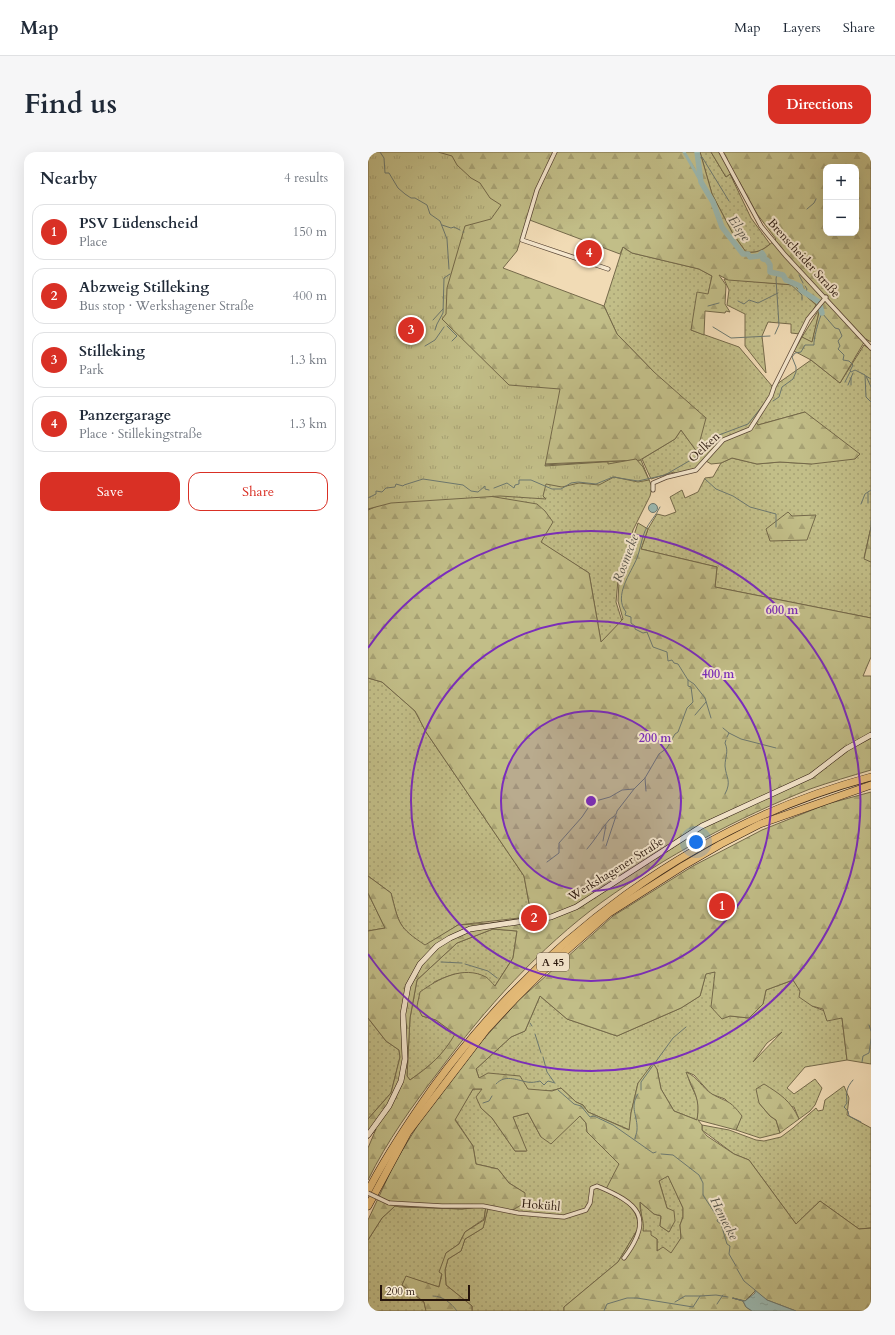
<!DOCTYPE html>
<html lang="en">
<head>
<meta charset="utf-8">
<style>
	body { margin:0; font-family:Cardo,serif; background:#f6f6f7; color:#1f2937 }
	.controls { position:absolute; right:12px; top:12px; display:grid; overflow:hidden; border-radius:8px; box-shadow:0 4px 16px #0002 }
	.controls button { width:36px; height:36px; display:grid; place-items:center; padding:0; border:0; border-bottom:1px solid #e0e1e3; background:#fff; color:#1f2937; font:20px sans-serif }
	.scale { position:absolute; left:12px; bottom:10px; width:90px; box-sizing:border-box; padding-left:4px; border:2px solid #26140b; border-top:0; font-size:11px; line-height:14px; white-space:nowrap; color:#26140b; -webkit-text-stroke:3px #f6e8cf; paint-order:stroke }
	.you { position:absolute; left:328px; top:690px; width:14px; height:14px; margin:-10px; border:3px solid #fff; border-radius:50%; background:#1a73e8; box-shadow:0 0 0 6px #1a73e833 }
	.badge { display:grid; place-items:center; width:26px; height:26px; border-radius:50%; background:#d93025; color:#fff; font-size:13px; font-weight:700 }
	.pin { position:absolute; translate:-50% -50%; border:2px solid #fff; box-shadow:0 1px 4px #0006 }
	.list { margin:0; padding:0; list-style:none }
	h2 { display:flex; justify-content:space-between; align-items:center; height:52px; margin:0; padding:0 16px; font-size:17px }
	h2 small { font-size:13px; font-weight:400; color:#747a83 }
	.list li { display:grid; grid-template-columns:26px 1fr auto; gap:12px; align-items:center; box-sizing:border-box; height:56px; margin:0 8px 8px; padding:0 8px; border:1px solid #e0e1e3; border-radius:12px }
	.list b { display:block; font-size:15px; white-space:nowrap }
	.list p { margin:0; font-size:13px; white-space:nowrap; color:#747a83 }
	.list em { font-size:13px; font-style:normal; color:#747a83 }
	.actions { display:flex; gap:8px; padding:12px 16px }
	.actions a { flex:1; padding:9px 0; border:1px solid #d93025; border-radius:12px; text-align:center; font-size:14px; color:#d93025 }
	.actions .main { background:#d93025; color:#fff }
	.map { position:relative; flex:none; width:503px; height:1159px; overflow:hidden; border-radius:12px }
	header { display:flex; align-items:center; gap:24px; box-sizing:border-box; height:56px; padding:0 20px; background:#fff; border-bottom:1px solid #e0e1e3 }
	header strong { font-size:19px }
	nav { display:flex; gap:22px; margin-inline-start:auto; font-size:14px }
	.intro { display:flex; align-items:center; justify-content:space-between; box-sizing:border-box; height:96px; padding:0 24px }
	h1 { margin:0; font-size:28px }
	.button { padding:10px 18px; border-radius:12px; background:#d93025; color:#fff; font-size:14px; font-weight:700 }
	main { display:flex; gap:24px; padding:0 24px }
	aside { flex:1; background:#fff; border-radius:12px; box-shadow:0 4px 16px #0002 }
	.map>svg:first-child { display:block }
	.grass { fill:url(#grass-dots); stroke:#74694a; fill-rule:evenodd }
	.forest { fill:url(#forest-firs); stroke:#74694a; fill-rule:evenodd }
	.park { fill:url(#park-tufts); stroke:#74694a }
	.water { fill:url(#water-ripples); stroke:#6c7870 }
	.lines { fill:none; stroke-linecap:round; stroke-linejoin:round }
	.stream { stroke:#6c7870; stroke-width:1 }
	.canal { stroke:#9bbab3; stroke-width:3 }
	.river { stroke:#9bbab3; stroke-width:5.5 }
	.minor-casing { stroke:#594636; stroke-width:5 }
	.secondary-casing { stroke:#26140b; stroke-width:6 }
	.motorway-casing { stroke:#26140b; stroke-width:8 }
	.minor { stroke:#f6e8cf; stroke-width:3.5 }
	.secondary { stroke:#f6e8cf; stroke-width:5 }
	.motorway { stroke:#e8be7a; stroke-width:7 }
	.minor-bridge-casing { stroke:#594636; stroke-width:5; stroke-linecap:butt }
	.minor-bridge { stroke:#f6e8cf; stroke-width:3.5 }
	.ring { fill:none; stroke:#7b2cbf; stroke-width:2 }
	.labels { text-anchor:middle; stroke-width:4; stroke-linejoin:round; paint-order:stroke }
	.shield { fill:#f6e8cf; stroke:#645446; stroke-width:1 }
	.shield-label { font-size:11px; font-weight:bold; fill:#26140b }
	.street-label { font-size:12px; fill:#26140b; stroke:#f6e8cf }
	.water-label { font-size:13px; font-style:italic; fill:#4f4e46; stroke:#f6e8cf }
	.centre { fill:#7b2cbf; stroke:#f6e8cf; stroke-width:2 }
	.ring-label { font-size:12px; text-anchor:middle; font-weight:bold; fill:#7b2cbf; stroke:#f6e8cf; stroke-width:4; stroke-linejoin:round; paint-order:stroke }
</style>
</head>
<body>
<header>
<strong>Map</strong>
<nav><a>Map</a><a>Layers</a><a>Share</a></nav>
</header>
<div class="intro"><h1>Find us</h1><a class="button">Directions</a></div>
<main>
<aside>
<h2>Nearby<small>4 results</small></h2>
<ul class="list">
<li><span class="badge">1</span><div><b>PSV Lüdenscheid</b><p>Place</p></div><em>150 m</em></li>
<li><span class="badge">2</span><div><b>Abzweig Stilleking</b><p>Bus stop · Werkshagener Straße</p></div><em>400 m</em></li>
<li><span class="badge">3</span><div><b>Stilleking</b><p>Park</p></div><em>1.3 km</em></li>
<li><span class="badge">4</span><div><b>Panzergarage</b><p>Place · Stillekingstraße</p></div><em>1.3 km</em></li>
</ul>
<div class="actions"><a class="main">Save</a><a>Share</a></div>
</aside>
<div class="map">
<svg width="503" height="1159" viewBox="0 0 503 1159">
	<defs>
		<pattern id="grass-dots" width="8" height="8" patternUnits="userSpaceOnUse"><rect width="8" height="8" fill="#c2be88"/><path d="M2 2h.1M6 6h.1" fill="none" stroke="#a7a274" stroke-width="1.8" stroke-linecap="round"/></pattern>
		<pattern id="forest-firs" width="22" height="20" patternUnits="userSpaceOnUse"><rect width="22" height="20" fill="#c2be88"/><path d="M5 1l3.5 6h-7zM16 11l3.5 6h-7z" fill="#a7a274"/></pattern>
		<pattern id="park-tufts" width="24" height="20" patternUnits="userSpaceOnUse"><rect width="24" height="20" fill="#c2be88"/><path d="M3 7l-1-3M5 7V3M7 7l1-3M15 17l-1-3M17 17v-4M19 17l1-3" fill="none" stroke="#a7a274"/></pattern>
		<pattern id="water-ripples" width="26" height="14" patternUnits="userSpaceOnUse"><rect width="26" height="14" fill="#9bbab3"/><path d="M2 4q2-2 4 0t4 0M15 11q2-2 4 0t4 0" fill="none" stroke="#859f99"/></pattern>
	</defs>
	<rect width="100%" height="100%" fill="#f1dbb5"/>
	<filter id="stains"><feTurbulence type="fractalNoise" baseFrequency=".005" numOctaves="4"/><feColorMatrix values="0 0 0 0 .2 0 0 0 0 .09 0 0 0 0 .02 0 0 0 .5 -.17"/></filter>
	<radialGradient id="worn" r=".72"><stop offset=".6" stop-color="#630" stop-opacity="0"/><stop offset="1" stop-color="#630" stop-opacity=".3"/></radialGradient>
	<g class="grass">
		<path d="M332 0H343L358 25 362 22 383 66 402 92C394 99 388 101 378 100L365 82 344 42Z"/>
		<path d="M255 95 264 101 331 117 344 124 340 143 323 178 371 195 404 234 405 240 383 274 329 316 307 322 306 320 283 327 274 307 307 287 313 278 329 299 286 220 249 182 236 154Z"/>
		<path d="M356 127 426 133 448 153 432 182 423 181V172L400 170 394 184 398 221 377 194V162L359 153 361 138Z"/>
		<path d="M452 156 444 191 434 185Z"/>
		<path d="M496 193 503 198V375L496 406 503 410V466L347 435 349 415 273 397 280 377 289 362 297 364 308 360 302 345 314 338 317 346 330 340 337 326 345 325 353 311 364 306 389 312 412 310 444 312 437 260 390 273 388 270 409 232 443 208 472 231Z"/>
		<path d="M0 217 174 313 273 308 284 335 282 344 265 378 257 409 250 428 248 450 254 469 233 490 221 421 172 390 33 344 0 358Z"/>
		<path d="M0 526 14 530 47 559 58 580 156 724 161 751 169 764 90 773 57 794C30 775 31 772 23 741L0 724Z"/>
		<path d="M0 741 17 776 0 779Z"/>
		<path d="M125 777 149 779 145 806 127 834C100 819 95 817 66 830L54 864 68 868 88 882C75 903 62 914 42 928L39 924 42 866 49 828 89 791Z"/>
		<path d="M348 820 345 842 354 866 362 864 381 866 395 852 398 838 425 828 444 854 474 866 479 908 437 915 419 936 426 942 447 927 454 936 447 953 442 959 431 967 426 955 391 951 402 964 408 968 412 981 392 986 368 978 373 964 357 947 343 942 326 923 319 920C323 942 334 942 329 968L306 959 293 937 289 917 270 931 263 961 262 978 220 960 215 953 208 950 193 936C169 945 136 932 111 926L108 917 143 885 157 879 172 844 199 867 249 884 313 856 332 844 338 821ZM414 880 385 910 399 891Z"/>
		<path d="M0 866 18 889 31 898 32 905 23 941 0 967Z"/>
		<path d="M476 934 481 946 479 963 503 976V1076L491 1077 452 1049 428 1072 381 1008 366 1002 334 978V973L361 978 388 988 396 989 413 985 425 976 448 956 450 959 455 958 457 948Z"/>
		<path d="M105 937H114L113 956 124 966 147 999H158L145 965 160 961 173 985 212 964 218 971 219 980 251 1012 258 1050 269 1063 271 1075 250 1110 196 1155V1159H104V1154L78 1133 77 1118 80 1107 93 1099 97 1087 115 1076 120 1056 157 1041 141 1031 130 1017 108 1012 105 994 87 967Z"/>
		<path d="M300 1023 315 1056V1065L312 1073 313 1086 304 1102 289 1099V1087L275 1079 272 1050 286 1062 293 1064 292 1074 301 1080 299 1056 291 1029Z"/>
		<path d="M27 1054 32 1055 94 1057 118 1054 116 1067 97 1080 91 1092 78 1101 71 1135 39 1125 34 1133 56 1150 58 1159H0V1088L14 1066Z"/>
	</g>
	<g class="forest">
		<path d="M6 0H332L344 42 365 82 378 100C391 102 398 96 408 87L389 62 371 29 367 30 362 22 358 25 343 0H503V190L498 187 472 231 443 208 426 199 434 185 444 190 452 156 426 133 360 128 351 123 358 133 357 152 362 160 358 159 357 161 337 159 336 183 323 178 329 140 340 142 344 124 331 117 264 101 255 95 252 102 159 67 149 99 135 116 236 154 249 182 286 220 338 266 329 300 313 278 307 287 272 308 175 312 0 183V62ZM458 15H488V81H458Z"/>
		<path d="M437 260 492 302 487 307 444 312 412 310 389 312 364 306 353 311 343 312 338 309 356 289 383 278 388 270 390 273Z"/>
		<path d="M103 341 169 352 177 359 185 370 173 390 221 421 233 490 255 467 250 449 251 429 270 371 280 377 273 397 349 415 347 435 503 466V505L495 524H503V618C483 624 462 630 442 637 369 666 298 704 234 750 171 796 117 857 71 919 45 953 19 989 0 1028V996L8 977 0 987V967L23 941 32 905 31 898 18 889 0 866V779L17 776 0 741V724L23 741C31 772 30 775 57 793L90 773 122 771 169 764 161 751 156 724 58 580 47 559 14 530 0 526V358L33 344ZM125 777 149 779 145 806 127 834C124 831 121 827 118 825 95 813 70 827 52 840L49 854 54 864 68 868 87 882C75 903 62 914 42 928L39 924 42 866 49 828 89 791Z"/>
		<path d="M420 360 424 364 448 363 439 388 402 389 398 377Z"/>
		<path d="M503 375V410L496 407Z"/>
		<path d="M503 640V912L479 908 474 866 459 869 455 857 444 854 431 845 432 839 425 828 398 838 395 852 381 866 362 864 354 867 343 855 347 820 338 822 332 844 313 856 249 884 199 867 172 844 157 879 143 885 108 917 111 926 120 921 152 924 160 937 184 939 193 936 208 950 215 953 220 960 261 978 263 961 270 931 285 911 289 917 293 937 306 959 329 968C333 946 325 939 318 920 330 925 334 936 344 942 360 951 361 947 374 964L368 978 330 968 334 973V978L339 984 366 1002 381 1008 428 1072 452 1049 491 1077 503 1076V1159H428L399 1148 387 1139 377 1149 365 1146 375 1149 378 1155 384 1159H196V1155L250 1110 271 1075C268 1053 255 1049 237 1039L251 1012 219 980 218 971 212 964 183 992 173 985 160 961 145 965 159 999H147L124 966 113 956 108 945 114 937H105L87 968 105 994 108 1012 130 1017 141 1031 157 1041V1051L141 1060 120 1056 115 1076 97 1087 93 1099 80 1107 77 1118 78 1133 104 1154V1159H58L56 1150 34 1133 38 1124 71 1135 74 1122 71 1120 78 1101 91 1092 97 1080 116 1068 118 1054 94 1057 27 1054 14 1066 0 1088V1068L27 1010 53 968 94 911 151 848 245 764 325 714 394 678 459 652ZM300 1024 315 1056V1065L312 1073 313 1086 303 1101 295 1095 289 1099V1087L283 1083V1079H275C277 1069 271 1060 272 1050L286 1062 293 1064 292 1074 301 1080 307 1069 306 1059 299 1056 291 1029Z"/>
		<path d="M396 932C412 942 423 949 431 967L412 981 408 968 402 964 391 951 388 937Z"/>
	</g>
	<path class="park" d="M0 0H70L84 4 89 13 103 26 112 31 122 46 133 53 123 67 97 74 79 136 78 162 74 167 141 233 192 237 177 314 235 310H240V312L268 307 275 315 281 328 270 330 246 325 231 333 211 331 194 335 178 332 175 344 178 347 132 344 23 351 0 357Z"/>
	<g class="water">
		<circle cx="285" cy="356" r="4.5"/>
		<path d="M387 1138 399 1148 428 1159H384L378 1155 375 1149 364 1146 377 1149 387 1141Z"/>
	</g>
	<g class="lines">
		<g class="stream">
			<path d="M12 0 16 6 17 21H21L30 36 37 42 43 46H47L59 53 62 62 72 69 79 87 81 117"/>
			<path d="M330 6 334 5 361 49"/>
			<path d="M439 57 446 51 448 47"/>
			<path d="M74 73 83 76 86 75 92 78"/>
			<path d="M95 80H96"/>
			<path d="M431 123 435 131"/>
			<path d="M418 128 434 143V148"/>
			<path d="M437 134 439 137 438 140"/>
			<path d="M370 149 376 152 381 148 390 151 410 141"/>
			<path d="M340 154 351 151"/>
			<path d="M65 168 75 157"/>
			<path d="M79 174 89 184 84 189"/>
			<path d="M345 175 363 186 402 184"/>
			<path d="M67 178 69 172 75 161 76 126 82 122"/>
			<path d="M407 182 411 173 408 127 409 121"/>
			<path d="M57 194 67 188 76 175"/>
			<path d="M498 224 503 235"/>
			<path d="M498 224 503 227"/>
			<path d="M483 226V233"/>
			<path d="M477 230 482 220"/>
			<path d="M480 233 485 221"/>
			<path d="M405 249 411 245 414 235 425 227 428 220V215L424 205 427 201 433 200 437 193H446C445 189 451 166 454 161L467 176 471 177 474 184 470 189 472 194 470 197 476 203 475 208 481 209 485 213 482 219 483 220 487 218 497 223 498 245 503 250"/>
			<path d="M337 327 348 337 365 344 382 355 408 362V375"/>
			<path d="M126 336 139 331 146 336 147 333 151 332V328H163L184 337H193L203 331 210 330 228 332 245 325 270 329 297 323 328 305 330 301 331 302 342 294 343 286 380 272 396 252"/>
			<path d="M500 341V351"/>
			<path d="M0 346 8 342V339L14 340 18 336 27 335 28 332 35 334 36 333 55 327 95 333 103 339 110 340 117 334V337L121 338"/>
			<path d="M493 352 497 342 503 338"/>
			<path d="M292 355C288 364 281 370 277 379 273 388 272 399 269 406 263 421 245 444 258 460L257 463 263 465V471L267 474V477L275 481 279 480 285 495 299 500 300 509 304 508 306 511 310 512 320 528 326 532 337 546 343 566"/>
			<path d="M503 379V369"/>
			<path d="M503 383V384"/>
			<path d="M327 563 338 550"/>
			<path d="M355 576 361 581 359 585"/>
			<path d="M361 581 373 587 408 596"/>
			<path d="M277 626 278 639"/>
			<path d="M357 642C364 629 358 626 357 614 357 605 361 600 357 591L358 588"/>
			<path d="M235 689 238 673"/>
			<path d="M238 694 248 664"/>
			<path d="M219 697C227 688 233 677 241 668 245 664 248 665 249 659L266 637"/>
			<path d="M179 710 191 701V691L214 665 224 650 242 645 254 638 266 637 277 626 291 602 299 596 307 582 310 580 319 556 325 550 323 535 320 534V528"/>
			<path d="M73 810 94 811"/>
			<path d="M97 812 120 819 129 826"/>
			<path d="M162 871 164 874"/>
			<path d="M501 873 503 879"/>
			<path d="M167 882 173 901"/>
			<path d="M175 905 179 920 186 930"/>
			<path d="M494 910 495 904 501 901 503 887"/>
			<path d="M485 928C478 936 478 941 479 951L476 955 480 959 481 964 493 970"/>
			<path d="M128 932C137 922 148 928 159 930 163 931 168 930 172 929L176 933 180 929 187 931"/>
			<path d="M190 938 206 952 213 954 222 965 226 964 245 973 285 1001 288 1000"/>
			<path d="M273 938V930L305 886 318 875"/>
			<path d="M115 951 121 949 124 944"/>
			<path d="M267 987C267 984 269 981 269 978 270 964 261 955 270 942"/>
			<path d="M293 1002 305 1003 331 1023 335 1031V1043L350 1066 349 1069 353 1072 359 1092 362 1094 361 1102 368 1114"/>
			<path d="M369 1117 376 1129 387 1138"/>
			<path d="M65 1144C75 1144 83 1151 89 1159"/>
			<path d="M307 1150 317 1144H332"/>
			<path d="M349 1152 355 1143"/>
			<path d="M236 1159 239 1152 259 1146H269L325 1155 332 1144 348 1143 360 1145"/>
		</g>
		<path class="canal" d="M316 0 332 28"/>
		<path class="river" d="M329 0 333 30 345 50 354 75 375 102H380L382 105 391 104 394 101 396 104 395 107 399 108 402 113V120L415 123 418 128 432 134 433 138 451 150 454 161"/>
		<defs>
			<g id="minor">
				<path d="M187 0 169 38 154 88 240 117"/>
				<path d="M353 0 393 74 417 103 503 196"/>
				<path d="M285 338V331L299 325 328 318 355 288 382 277 403 244 406 235 440 167 458 145"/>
				<path d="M21 1051 74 1054H115L150 1061 196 1065 218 1058 222 1051 224 1036 229 1034C270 1051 287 1065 256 1106"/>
			</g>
			<path id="secondary" d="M0 983 21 954 33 929 37 907 35 862 40 834 52 812 69 794 82 786 102 777 183 765 208 755 334 674 443 624 478 597 503 583"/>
			<g id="motorway">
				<path d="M0 1039C19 1002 42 968 66 934 173 788 326 672 503 625"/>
				<path d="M0 1054 40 980 118 878 146 848 175 819 241 761 315 714 353 692 392 672 503 633"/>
			</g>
		</defs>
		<use href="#minor" class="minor-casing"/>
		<use href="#secondary" class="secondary-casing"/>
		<use href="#motorway" class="motorway-casing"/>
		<use href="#minor" class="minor"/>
		<use href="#secondary" class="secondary"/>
		<use href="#motorway" class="motorway"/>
		<defs>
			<path id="minor-bridge" d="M0 1041 21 1051"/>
		</defs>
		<use href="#minor-bridge" class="minor-bridge-casing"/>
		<use href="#minor-bridge" class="minor-bridge"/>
	</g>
	<circle cx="223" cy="649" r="90" fill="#7b2cbf" fill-opacity=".12"/>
	<g class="ring">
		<circle cx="223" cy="649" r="90"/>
		<circle cx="223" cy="649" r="180"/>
		<path d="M0 496A270 270 0 1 1 0 802"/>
	</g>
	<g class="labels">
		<rect class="shield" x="169" y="801" width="32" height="18" rx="3"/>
		<g class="shield-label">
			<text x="185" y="814">A 45</text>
		</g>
		<g class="street-label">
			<text transform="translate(436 106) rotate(48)" y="4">Brenscheider Straße</text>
			<text transform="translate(336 295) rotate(-43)" y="4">Oelken</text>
			<text transform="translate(248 717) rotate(-32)" y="4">Werkshagener Straße</text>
			<text transform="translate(173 1053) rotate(5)" y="4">Hokühl</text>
		</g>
		<g class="water-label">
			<text transform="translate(372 76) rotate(55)" y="5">Elspe</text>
			<text transform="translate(257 406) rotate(-69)" y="5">Rosmecke</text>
			<text transform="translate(357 1066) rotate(63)" y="5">Hemecke</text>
		</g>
	</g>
	<circle cx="223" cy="649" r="6" class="centre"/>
	<g class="ring-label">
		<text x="414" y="462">600 m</text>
		<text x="350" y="526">400 m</text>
		<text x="287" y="590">200 m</text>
	</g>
	<rect width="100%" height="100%" filter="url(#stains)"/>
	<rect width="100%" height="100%" fill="url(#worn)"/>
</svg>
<div class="controls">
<button>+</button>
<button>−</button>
</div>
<div class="scale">200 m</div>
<div class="you"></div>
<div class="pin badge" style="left:354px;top:754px">1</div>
<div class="pin badge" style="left:166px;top:766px">2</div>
<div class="pin badge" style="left:43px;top:178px">3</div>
<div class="pin badge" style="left:221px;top:101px">4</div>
</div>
</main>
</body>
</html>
